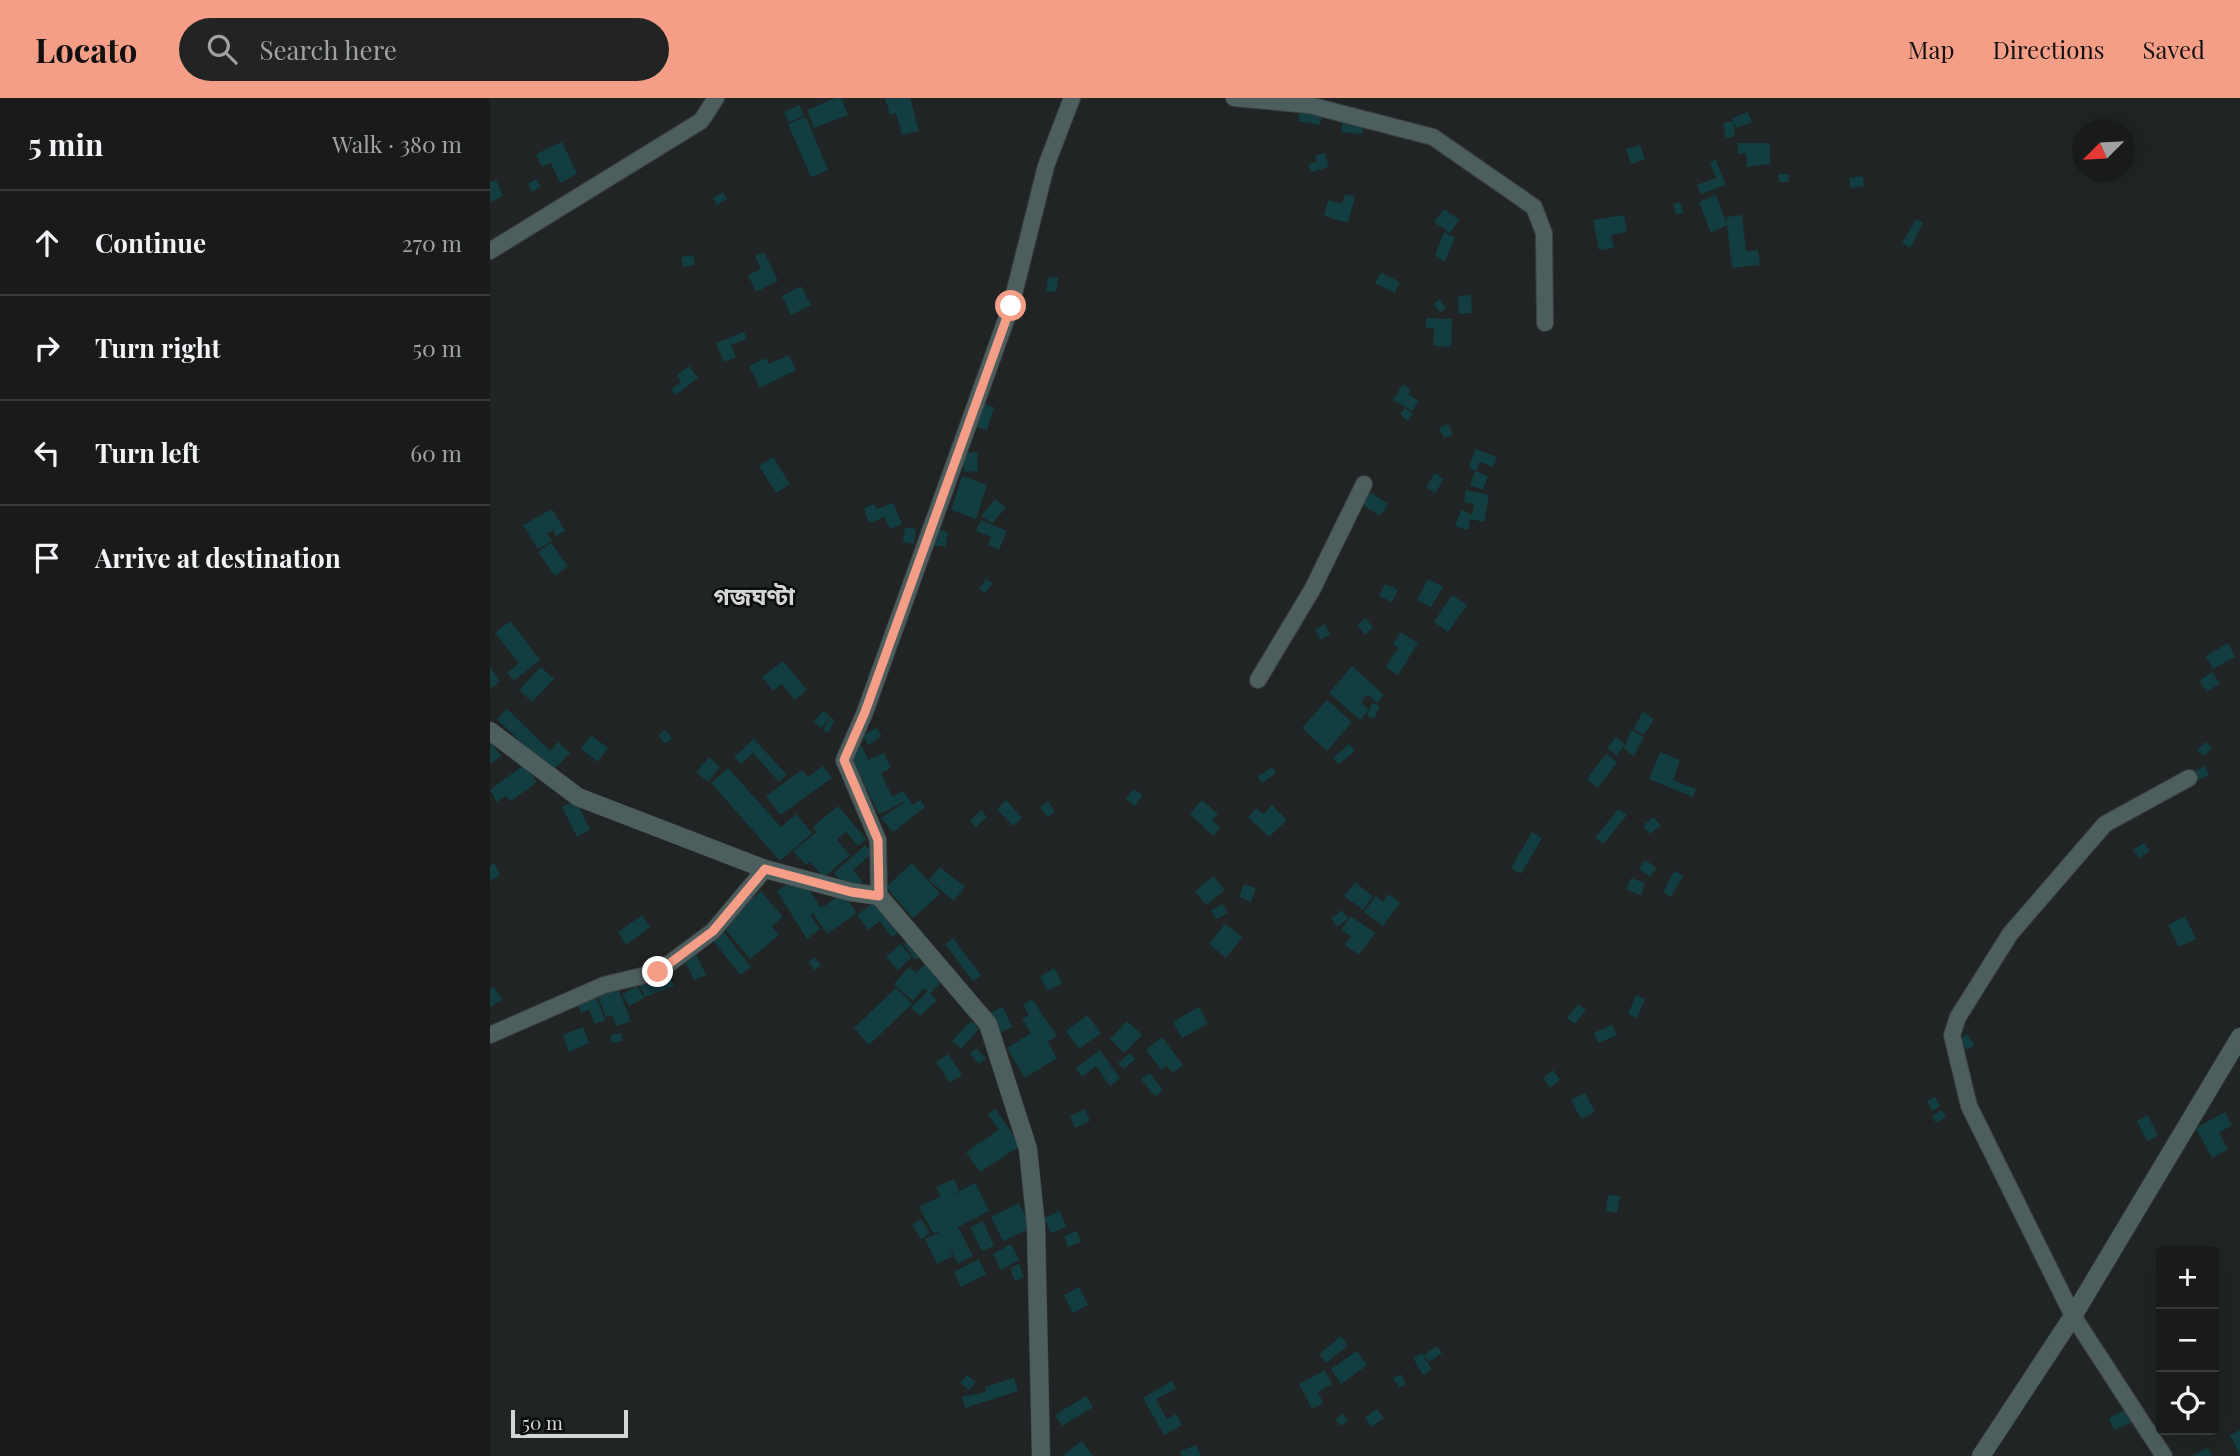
<!DOCTYPE html>
<html lang="en">
<head>
<meta charset="utf-8">
<style>
	body { margin:0; font-family:"Playfair Display","Noto Sans Bengali",serif; background:#222424; color:#f1f3f6 }
	.controls { position:absolute; right:21px; bottom:21px; display:grid; overflow:hidden; border-radius:7px; box-shadow:0 7px 28px #0002 }
	.controls button { width:63px; height:63px; display:grid; place-items:center; padding:0; border:0; border-bottom:2px solid #37393a; background:#191b1b; color:#f1f3f6; font:35px sans-serif }
	.compass { position:absolute; left:1582px; top:21px; width:63px; height:63px; border-radius:50%; background:#191b1b; box-shadow:0 7px 28px #0002; rotate:246deg }
	.scale { position:absolute; left:21px; bottom:18px; width:117px; box-sizing:border-box; padding-left:7px; border:4px solid #d4d6d6; border-top:0; font-size:19px; line-height:24px; white-space:nowrap; color:#d4d6d6; -webkit-text-stroke:5px #0c0d0d; paint-order:stroke }
	.stop { position:absolute; width:21px; height:21px; margin:-16px; border:5px solid #f49e88; border-radius:50%; background:#fff }
	.stop.end { background:#f49e88; border-color:#fff; box-shadow:0 2px 7px #0008 }
	.list { margin:0; padding:0; list-style:none }
	h2 { display:flex; justify-content:space-between; align-items:center; height:91px; margin:0; padding:0 28px; font-size:30px }
	h2 small { font-size:23px; font-weight:400; color:#9fa1a3 }
	.list li { display:grid; grid-template-columns:46px 1fr auto; gap:21px; align-items:center; box-sizing:border-box; height:105px; padding:0 28px; border-top:2px solid #37393a }
	.list b { display:block; font-size:26px; white-space:nowrap }
	.list em { font-size:23px; font-style:normal; color:#9fa1a3 }
	.icon { flex:none; width:38px; height:38px; fill:none; stroke:currentColor; stroke-width:2; stroke-linecap:round; stroke-linejoin:round }
	.map { position:relative; flex:none; width:1750px; height:1358px; overflow:hidden }
	header { display:flex; align-items:center; gap:42px; box-sizing:border-box; height:98px; padding:0 35px; background:#f49e88; color:#111 }
	header strong { font-size:33px }
	nav { display:flex; gap:38px; margin-inline-start:auto; font-size:24px }
	.search { width:490px; height:63px; background:#222424; display:flex; align-items:center; gap:18px; box-sizing:border-box; padding:0 24px; border-radius:38px; color:#9fa1a3; font-size:26px }
	main { display:flex }
	aside { flex:1; background:#191b1b }
	.map>svg:first-child { display:block }
	.building { fill:#123d41 }
	.lines { fill:none; stroke-linecap:round; stroke-linejoin:round }
	.minor-casing { stroke:#3e4040; stroke-width:18 }
	.tertiary-casing { stroke:#3e4040; stroke-width:19 }
	.minor { stroke:#4d5e5f; stroke-width:16 }
	.tertiary { stroke:#4d5e5f; stroke-width:18 }
	.route { stroke:#f49e88; stroke-width:9 }
	.labels { text-anchor:middle; stroke-width:5; stroke-linejoin:round; paint-order:stroke }
	.quarter-label { font-size:24px; font-weight:bold; fill:#d4d6d6; stroke:#0c0d0d }
</style>
</head>
<body>
<header>
<strong>Locato</strong>
<div class="search"><svg class="icon" aria-label="search" viewBox="0 0 24 24"><circle cx="10" cy="10" r="6"/><path d="M15 15l6 6"/></svg>Search here</div>
<nav><a>Map</a><a>Directions</a><a>Saved</a></nav>
</header>
<main>
<aside>
<h2>5 min<small>Walk · 380 m</small></h2>
<ul class="list">
<li><svg class="icon" aria-label="ahead" viewBox="0 0 24 24"><path d="M12 20V5M6 11l6-6 6 6"/></svg><div><b>Continue</b></div><em>270 m</em></li>
<li><svg class="icon" aria-label="right" viewBox="0 0 24 24"><path d="M7 20v-9h11M14 6l5 5-5 5"/></svg><div><b>Turn right</b></div><em>50 m</em></li>
<li><svg class="icon" aria-label="left" viewBox="0 0 24 24"><path d="M17 20v-9H6M10 6l-5 5 5 5"/></svg><div><b>Turn left</b></div><em>60 m</em></li>
<li><svg class="icon" aria-label="arrive" viewBox="0 0 24 24"><path d="M6 21V4h12l-3 4 3 4H6"/></svg><div><b>Arrive at destination</b></div></li>
</ul>
</aside>
<div class="map">
<svg width="1750" height="1358" viewBox="0 0 1750 1358">
	<rect width="100%" height="100%" fill="#212424"/>
	<g class="building">
		<path d="M346 0H351L358 17 324 30 317 12Z"/>
		<path d="M395 0H420L429 33 412 37 406 15 400 17Z"/>
		<path d="M309 7 314 18 299 24 294 14Z"/>
		<path d="M810 12 832 16 830 27 808 23Z"/>
		<path d="M1258 14 1262 24 1246 30 1242 20Z"/>
		<path d="M316 19 338 72 321 79 298 26Z"/>
		<path d="M853 21 873 23 872 36 851 34Z"/>
		<path d="M1243 23 1245 38 1236 40 1233 25Z"/>
		<path d="M72 44 87 76 70 85 61 65 52 69 46 56Z"/>
		<path d="M1248 45H1280V66L1257 69 1256 55 1248 56Z"/>
		<path d="M1150 47 1155 61 1141 66 1136 51Z"/>
		<path d="M835 55 839 69 821 74 818 66 826 64 825 58Z"/>
		<path d="M1226 62 1236 87 1211 96 1207 87 1226 80 1220 64Z"/>
		<path d="M1288 76H1299V84H1289Z"/>
		<path d="M1373 78 1374 88 1361 90 1359 80Z"/>
		<path d="M46 81 51 88 42 94 38 86Z"/>
		<path d="M6 82 13 98 0 104V84Z"/>
		<path d="M233 94 237 101 227 107 223 100Z"/>
		<path d="M855 96 865 99 858 125 834 118 838 102 852 106Z"/>
		<path d="M1226 97 1237 127 1221 135 1209 104Z"/>
		<path d="M1190 104 1193 115 1186 117 1183 106Z"/>
		<path d="M954 111 969 122 960 135 944 124Z"/>
		<path d="M1134 117 1137 134 1121 137 1124 150 1109 152 1103 122Z"/>
		<path d="M1252 117 1256 153 1268 152 1270 167 1242 170 1236 119Z"/>
		<path d="M1426 121 1433 125 1420 150 1412 145Z"/>
		<path d="M954 134 965 139 955 164 945 157Z"/>
		<path d="M274 154 288 183 266 194 258 177 271 171 265 158Z"/>
		<path d="M203 157 205 167 193 169 191 159Z"/>
		<path d="M891 175 910 184 905 195 885 185Z"/>
		<path d="M558 179 568 180 566 194 556 193Z"/>
		<path d="M311 188 321 207 301 217 292 198Z"/>
		<path d="M981 197 982 215 969 216 968 198Z"/>
		<path d="M950 201 956 210 950 215 944 206Z"/>
		<path d="M936 220 962 221 961 249 943 248 944 230H936Z"/>
		<path d="M254 234 257 241 241 247 246 259 234 264 226 245Z"/>
		<path d="M299 257 306 272 270 290 259 268 276 260 279 266Z"/>
		<path d="M199 268 208 280 186 297 181 291 191 284 187 277Z"/>
		<path d="M913 286 921 292 918 296 929 303 922 313 903 302Z"/>
		<path d="M490 304 504 309 497 332 483 328Z"/>
		<path d="M915 310 923 316 918 323 910 316Z"/>
		<path d="M958 326 963 336 954 340 949 330Z"/>
		<path d="M985 351 1007 359 1003 369 990 364 987 373 979 370Z"/>
		<path d="M487 354 488 373 474 374 473 355Z"/>
		<path d="M283 359 300 386 286 395 269 368Z"/>
		<path d="M985 373 998 378 993 392 980 387Z"/>
		<path d="M945 375 954 381 945 395 936 389Z"/>
		<path d="M472 378 497 387 486 421 461 412Z"/>
		<path d="M876 392 898 406 890 418 868 404Z"/>
		<path d="M976 392 999 397 994 424 980 421 978 432 965 428 971 412 982 417 984 406 974 404Z"/>
		<path d="M505 401 516 410 502 425 491 418Z"/>
		<path d="M403 405 412 426 400 431 395 419 379 425 374 410 384 406 387 411Z"/>
		<path d="M62 411 75 433 66 438 63 432 57 435 62 443 48 451 33 427Z"/>
		<path d="M491 422 517 433 509 452 498 447 501 439 486 433Z"/>
		<path d="M415 429 426 431 424 446 413 444Z"/>
		<path d="M446 431 458 434 455 449 443 447Z"/>
		<path d="M61 445 78 468 65 478 48 454Z"/>
		<path d="M496 481 503 485 495 495 489 491Z"/>
		<path d="M938 481 953 489 941 509 927 502Z"/>
		<path d="M895 486 908 492 902 504 889 498Z"/>
		<path d="M962 497 977 507 958 534 944 524Z"/>
		<path d="M875 520 883 529 875 537 867 527Z"/>
		<path d="M20 523 50 562 24 583 17 575 29 565 5 535Z"/>
		<path d="M834 526 840 536 831 542 825 532Z"/>
		<path d="M911 534 928 545 908 577 896 569 908 550 903 546Z"/>
		<path d="M1738 545 1745 559 1723 571 1716 558Z"/>
		<path d="M293 563 317 592 305 602 291 586 283 593 272 579Z"/>
		<path d="M862 568 894 597 887 605 878 596 871 604 879 612 870 622 839 595Z"/>
		<path d="M0 569 10 583 0 591Z"/>
		<path d="M51 569 64 581 42 604 29 592Z"/>
		<path d="M1722 574 1730 585 1717 594 1709 583Z"/>
		<path d="M837 602 862 624 837 653 812 630Z"/>
		<path d="M882 605 890 608 884 621 877 618Z"/>
		<path d="M17 611 60 653 68 644 80 655 61 674 7 621Z"/>
		<path d="M333 613 340 619 331 630 324 624Z"/>
		<path d="M1153 614 1164 621 1154 637 1143 631Z"/>
		<path d="M340 619 345 622 338 635 333 632Z"/>
		<path d="M386 630 392 638 378 647 373 638Z"/>
		<path d="M175 632 182 640 175 646 168 637Z"/>
		<path d="M1141 632 1154 639 1144 658 1134 651Z"/>
		<path d="M101 637 118 650 108 664 91 651Z"/>
		<path d="M1126 639 1135 646 1127 658 1117 650Z"/>
		<path d="M264 641 297 677 289 684 263 655 251 666 244 659Z"/>
		<path d="M0 643 11 658 0 666Z"/>
		<path d="M1716 644 1722 651 1713 658 1707 651Z"/>
		<path d="M859 646 865 653 849 666 843 660Z"/>
		<path d="M372 648 378 662 394 655 401 670 391 675 402 699 413 693 423 707 430 702 435 709 403 734 391 720 418 702 389 716 359 654Z"/>
		<path d="M1170 654 1190 662 1183 682 1206 691 1203 699 1159 681Z"/>
		<path d="M1116 656 1127 664 1108 690 1097 681Z"/>
		<path d="M219 659 230 669 218 684 206 674Z"/>
		<path d="M34 667 47 684 21 703 16 698 7 704 0 692Z"/>
		<path d="M333 668 342 680 290 717 276 698 312 672 318 679Z"/>
		<path d="M1715 668 1719 677 1708 682 1704 674Z"/>
		<path d="M782 669 786 675 772 685 767 679Z"/>
		<path d="M238 670 291 729 306 716 322 735 290 763 221 685Z"/>
		<path d="M644 691 653 697 645 708 636 701Z"/>
		<path d="M86 702 100 732 87 739 72 709Z"/>
		<path d="M516 702 532 720 523 728 507 711Z"/>
		<path d="M712 702 728 716 722 722 730 730 723 738 700 716Z"/>
		<path d="M558 703 565 714 557 719 550 709Z"/>
		<path d="M782 707 797 722 779 739 758 719 767 710 773 716Z"/>
		<path d="M348 708 376 741 368 748 356 734 347 742 360 757 334 779 320 764 316 767 303 753 327 734 323 729Z"/>
		<path d="M1128 711 1137 717 1113 746 1105 740Z"/>
		<path d="M491 712 497 719 486 729 480 723Z"/>
		<path d="M1163 719 1171 727 1160 736 1153 728Z"/>
		<path d="M1042 734 1052 740 1031 776 1021 770Z"/>
		<path d="M1654 745 1660 753 1649 760 1643 752Z"/>
		<path d="M375 747 382 755 363 772 373 784 361 794 344 775Z"/>
		<path d="M1155 762 1167 770 1160 779 1149 771Z"/>
		<path d="M4 765 10 777 0 783V768Z"/>
		<path d="M422 765 450 796 423 820 396 789Z"/>
		<path d="M450 769 475 789 464 803 439 782Z"/>
		<path d="M1184 773 1193 778 1181 799 1173 794Z"/>
		<path d="M309 778 331 810 353 795 367 815 337 836 323 815 320 817 330 831 317 841 287 793Z"/>
		<path d="M723 778 735 792 716 807 705 793Z"/>
		<path d="M1141 780 1155 785 1151 797 1136 792Z"/>
		<path d="M865 784 883 798 873 812 854 798Z"/>
		<path d="M754 786 766 790 761 804 749 799Z"/>
		<path d="M271 793 293 819 282 828 289 837 260 861 231 826Z"/>
		<path d="M899 796 910 805 893 828 874 814 886 798 893 804Z"/>
		<path d="M386 803 408 835 402 839 390 823 378 832 367 817Z"/>
		<path d="M732 806 738 814 727 821 721 813Z"/>
		<path d="M852 812 858 821 847 829 841 820Z"/>
		<path d="M152 817 160 829 136 847 128 834Z"/>
		<path d="M861 818 885 835 869 857 855 847 861 838 851 832Z"/>
		<path d="M1695 818 1706 841 1689 849 1678 827Z"/>
		<path d="M735 826 752 839 736 860 719 846Z"/>
		<path d="M229 828 261 869 250 877 219 837Z"/>
		<path d="M463 840 491 877 483 883 455 846Z"/>
		<path d="M422 841 433 857 425 862 414 846Z"/>
		<path d="M410 846 422 859 408 872 396 859Z"/>
		<path d="M204 853 216 877 204 882 193 859Z"/>
		<path d="M324 859 331 867 325 872 318 864Z"/>
		<path d="M438 862 456 878 440 896 447 902 430 918 421 910 438 893 434 890 423 903 404 886 419 869 427 875Z"/>
		<path d="M564 870 572 885 558 893 550 879Z"/>
		<path d="M178 873 184 888 155 899 149 886Z"/>
		<path d="M127 888 141 923 127 928 122 917 116 919 107 896Z"/>
		<path d="M147 888 154 900 139 908 132 896Z"/>
		<path d="M4 889 12 902 0 909V891Z"/>
		<path d="M406 890 422 906 379 947 364 930Z"/>
		<path d="M105 896 115 922 105 926 99 912 91 915 86 903Z"/>
		<path d="M1146 897 1155 901 1147 920 1138 916Z"/>
		<path d="M542 901 567 938 559 943 555 939 567 960 535 980 517 950 541 935 532 921 539 917 533 907Z"/>
		<path d="M1088 906 1096 912 1085 926 1077 920Z"/>
		<path d="M513 909 522 929 509 935 500 915Z"/>
		<path d="M709 909 718 926 692 940 683 924Z"/>
		<path d="M597 917 611 935 589 951 576 933Z"/>
		<path d="M481 923 489 931 471 951 462 943Z"/>
		<path d="M637 923 652 937 634 955 620 941Z"/>
		<path d="M1122 927 1127 937 1108 945 1104 935Z"/>
		<path d="M93 929 99 945 79 954 73 937Z"/>
		<path d="M131 935 133 943 122 945 120 937Z"/>
		<path d="M1477 936 1485 947 1477 952 1470 942Z"/>
		<path d="M672 939 693 967 683 975 677 968 671 972 656 952Z"/>
		<path d="M486 950 496 960 489 966 480 956Z"/>
		<path d="M610 952 630 980 620 988 606 968 592 979 586 970Z"/>
		<path d="M458 956 472 977 460 985 446 964Z"/>
		<path d="M639 956 646 961 633 971 628 965Z"/>
		<path d="M1063 972 1070 982 1060 990 1053 980Z"/>
		<path d="M660 975 673 992 665 999 651 981Z"/>
		<path d="M1095 995 1105 1014 1091 1021 1081 1002Z"/>
		<path d="M1445 999 1450 1008 1442 1013 1437 1003Z"/>
		<path d="M506 1011 530 1048 490 1074 476 1054 509 1032 498 1016Z"/>
		<path d="M595 1011 600 1023 585 1030 580 1018Z"/>
		<path d="M1451 1012 1456 1019 1446 1025 1442 1019Z"/>
		<path d="M1735 1014 1742 1027 1729 1035 1738 1051 1722 1060 1706 1030Z"/>
		<path d="M1658 1017 1668 1038 1657 1043 1647 1023Z"/>
		<path d="M464 1081 469 1092 462 1097 485 1085 499 1113 468 1129 483 1158 468 1166 456 1142 463 1158 447 1166 435 1141 452 1133 443 1135 429 1109 451 1098 446 1089Z"/>
		<path d="M1118 1097 1130 1098 1127 1115 1116 1113Z"/>
		<path d="M529 1105 541 1130 513 1143 501 1119Z"/>
		<path d="M570 1113 576 1129 561 1135 554 1120Z"/>
		<path d="M431 1121 440 1135 431 1141 422 1127Z"/>
		<path d="M493 1123 504 1148 492 1153 480 1129Z"/>
		<path d="M587 1133 591 1144 578 1149 574 1138Z"/>
		<path d="M521 1146 529 1162 511 1172 503 1156Z"/>
		<path d="M489 1161 496 1176 471 1189 464 1174Z"/>
		<path d="M529 1166 534 1179 525 1183 520 1170Z"/>
		<path d="M589 1189 598 1207 583 1215 574 1197Z"/>
		<path d="M851 1238 858 1247 836 1265 829 1256Z"/>
		<path d="M947 1248 952 1255 939 1264 934 1257Z"/>
		<path d="M867 1253 877 1267 851 1286 841 1271Z"/>
		<path d="M932 1255 942 1272 933 1277 923 1260Z"/>
		<path d="M835 1272 842 1286 828 1294 833 1305 822 1311 809 1286Z"/>
		<path d="M911 1276 916 1286 909 1290 903 1280Z"/>
		<path d="M477 1277 486 1284 479 1292 470 1285Z"/>
		<path d="M524 1280 528 1293 475 1310 472 1299 496 1294 495 1289Z"/>
		<path d="M682 1283 686 1291 666 1301 677 1321 686 1316 692 1327 674 1337 653 1300Z"/>
		<path d="M596 1298 603 1309 572 1328 565 1317Z"/>
		<path d="M1641 1309 1647 1322 1624 1332 1619 1320Z"/>
		<path d="M887 1311 894 1320 882 1329 875 1320Z"/>
		<path d="M852 1316 858 1322 851 1328 845 1322Z"/>
		<path d="M1750 1332V1357L1740 1337Z"/>
		<path d="M592 1343 603 1358H575L574 1356Z"/>
		<path d="M706 1347 711 1358H692L690 1353Z"/>
		<path d="M1717 1350 1722 1358H1702Z"/>
	</g>
	<g class="lines">
		<defs>
			<g id="minor">
				<path d="M744 0 819 7 943 39 1044 109 1054 135 1055 225"/>
				<path d="M0 153 211 23 226 0"/>
				<path d="M768 582 822 492 874 386"/>
				<path d="M389 798 388 742 354 662 375 614 521 208 556 68 582 0"/>
				<path d="M0 937 114 887 168 874 223 833 275 771"/>
				<path d="M1674 1358 1583 1218 1479 1008 1462 937 1468 919 1520 836 1615 726 1699 680"/>
			</g>
			<g id="tertiary">
				<path d="M0 633 88 699 275 771 361 794 389 798 498 926 538 1051 546 1128 551 1358"/>
				<path d="M1491 1358 1583 1218 1750 939"/>
			</g>
		</defs>
		<use href="#minor" class="minor-casing"/>
		<use href="#tertiary" class="tertiary-casing"/>
		<use href="#minor" class="minor"/>
		<use href="#tertiary" class="tertiary"/>
	</g>
	<g class="lines">
		<path class="route" d="M168 874 223 833 275 771 361 794 389 798 388 742 354 662 375 614 521 208"/>
	</g>
	<g class="labels">
		<g class="quarter-label">
			<text x="264" y="507">গজঘণ্টা</text>
		</g>
	</g>
</svg>
<div class="controls">
<button>+</button>
<button>−</button>
<button><svg class="icon" aria-label="locate" viewBox="0 0 24 24"><circle cx="12" cy="12" r="6"/><path d="M12 2v4M12 18v4M2 12h4M18 12h4"/></svg></button>
</div>
<svg class="compass" viewBox="-18 -18 36 36"><path d="M0-13l5 13h-10z" fill="#e53935"/><path d="M0 13l5-13h-10z" fill="#9fa1a3"/></svg>
<div class="scale">50 m</div>
<div class="stop" style="left:521px;top:208px"></div>
<div class="stop end" style="left:168px;top:874px"></div>
</div>
</main>
</body>
</html>
